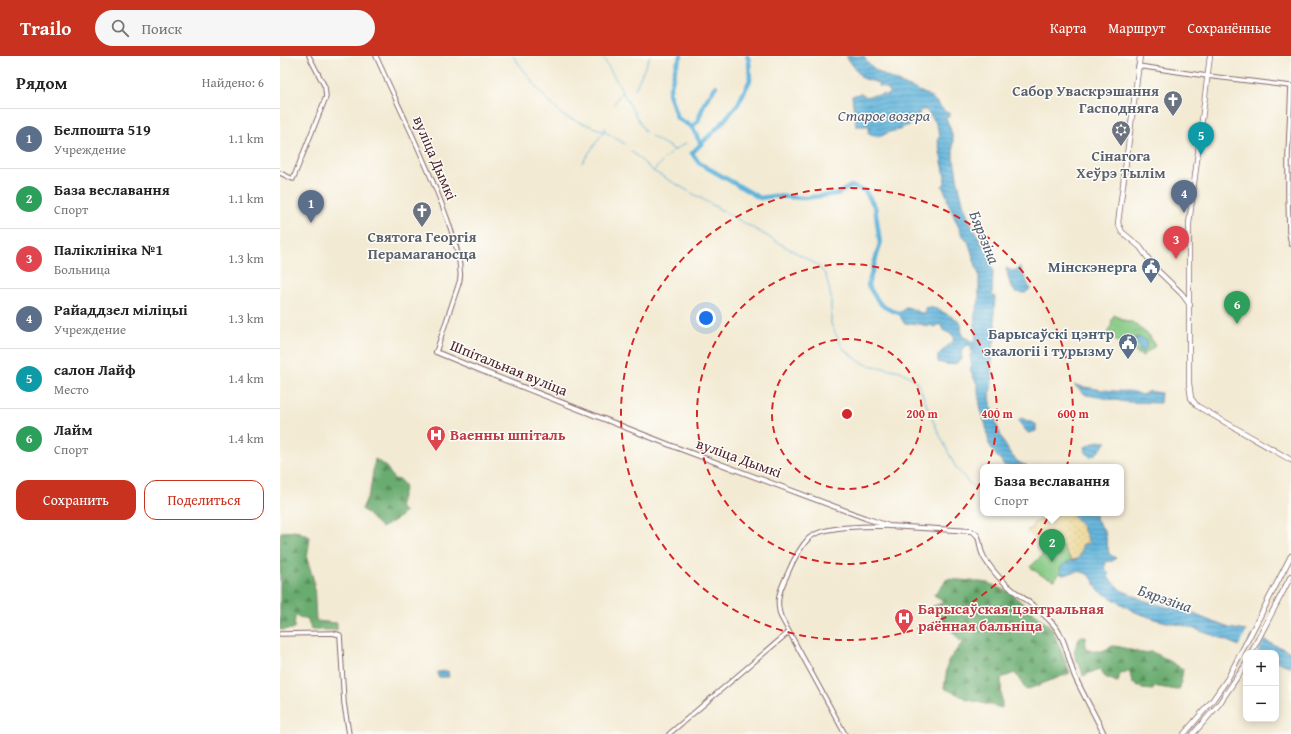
<!DOCTYPE html>
<html lang="ru">
<head>
<meta charset="utf-8">
<style>
	body { margin:0; font-family:"Gentium Book Plus",serif; background:#f6f6f6; color:#222 }
	.controls { position:absolute; right:12px; bottom:12px; display:grid; overflow:hidden; border-radius:8px; box-shadow:0 2px 10px #0003 }
	.controls button { width:36px; height:36px; display:grid; place-items:center; padding:0; border:0; border-bottom:1px solid #e0e0e0; background:#fff; color:#222; font:20px sans-serif }
	.you { position:absolute; left:426px; top:262px; width:14px; height:14px; margin:-10px; border:3px solid #fff; border-radius:50%; background:#1a73e8; box-shadow:0 0 0 6px #1a73e833 }
	.badge { display:grid; place-items:center; width:26px; height:26px; border-radius:50%; background:#c8321e; color:#fff; font-size:13px; font-weight:700 }
	.pin { position:absolute; translate:-50% -33px; filter:drop-shadow(0 1px 2px #0008) }
	.pin::after { content:''; position:absolute; top:21px; width:14px; height:12px; background:inherit; clip-path:polygon(0 0,100% 0,50% 100%) }
	.popup { position:absolute; left:700px; top:408px; width:144px; height:52px; box-sizing:border-box; display:grid; place-content:center; border-radius:8px; background:#fff; filter:drop-shadow(0 1px 3px #0005); font-size:13px; white-space:nowrap; color:#767676 }
	.popup b { font-size:15px; color:#222 }
	.popup::after { content:''; position:absolute; left:50%; top:100%; margin-left:-8px; border:8px solid transparent; border-top-color:#fff }
	.list { margin:0; padding:0; list-style:none }
	h2 { display:flex; justify-content:space-between; align-items:center; height:52px; margin:0; padding:0 16px; font-size:17px }
	h2 small { font-size:13px; font-weight:400; color:#767676 }
	.list li { display:grid; grid-template-columns:26px 1fr auto; gap:12px; align-items:center; box-sizing:border-box; height:60px; padding:0 16px; border-top:1px solid #e0e0e0 }
	.list b { display:block; font-size:15px; white-space:nowrap }
	.list p { margin:0; font-size:13px; white-space:nowrap; color:#767676 }
	.list em { font-size:13px; font-style:normal; color:#767676 }
	.actions { display:flex; gap:8px; padding:12px 16px }
	.actions a { flex:1; padding:9px 0; border:1px solid #c8321e; border-radius:12px; text-align:center; font-size:14px; color:#c8321e }
	.actions .main { background:#c8321e; color:#fff }
	.icon { flex:none; width:22px; height:22px; fill:none; stroke:currentColor; stroke-width:2; stroke-linecap:round; stroke-linejoin:round }
	.map { position:relative; flex:none; width:1011px; height:678px; overflow:hidden }
	header { display:flex; align-items:center; gap:24px; box-sizing:border-box; height:56px; padding:0 20px; background:#c8321e; color:#fff }
	header strong { font-size:19px }
	nav { display:flex; gap:22px; margin-inline-start:auto; font-size:14px }
	.search { width:280px; height:36px; background:#f6f6f6; display:flex; align-items:center; gap:10px; box-sizing:border-box; padding:0 14px; border-radius:22px; color:#767676; font-size:15px }
	main { display:flex }
	aside { flex:1; background:#fff }
	.map>svg:first-child { display:block }
	.grass { fill:url(#grass-tufts); stroke:#667356 }
	.forest { fill:url(#forest-firs); stroke:#5a664d }
	.sand { fill:url(#sand-dots); stroke:#9c7c64 }
	.garden { fill:#82c781; stroke:#667356 }
	.water { fill:url(#water-rules); stroke:#546a83 }
	.pier { fill:#f3ead3 }
	.lines { fill:none; stroke-linecap:round; stroke-linejoin:round }
	.stream { stroke:#5fb4db; stroke-width:1 }
	.river { stroke:#5fb4db; stroke-width:4.5 }
	.tertiary-casing { stroke:#856666; stroke-width:5.5 }
	.secondary-casing { stroke:#856666; stroke-width:6 }
	.primary-casing { stroke:#856666; stroke-width:6 }
	.tertiary { stroke:#fff; stroke-width:3.5 }
	.secondary { stroke:#fff; stroke-width:4 }
	.primary { stroke:#fff; stroke-width:4.5 }
	.ring { fill:none; stroke:#d62828; stroke-width:2; stroke-dasharray:7 5 }
	.labels { text-anchor:middle; stroke-width:3; stroke-linejoin:round; paint-order:stroke }
	.worship-label { font-size:15px; font-weight:bold; fill:#5b616d; stroke:#fdfcf7 }
	.street-label { font-size:15px; fill:#4a1f2b; stroke:#fdfcf7 }
	.service-label { font-size:15px; font-weight:bold; fill:#4e5e75; stroke:#fdfcf7; text-anchor:end }
	.health-label { font-size:15px; font-weight:bold; fill:#be3a42; stroke:#fdfcf7; text-anchor:start }
	.water-label { font-size:16px; font-style:italic; fill:#525b71; stroke:#fdfcf7 }
	.centre { fill:#d62828; stroke:#fdfcf7; stroke-width:2 }
	.ring-label { font-size:12px; text-anchor:middle; font-weight:bold; fill:#d62828; stroke:#fdfcf7; stroke-width:3; stroke-linejoin:round; paint-order:stroke }
</style>
</head>
<body>
<header>
<strong>Trailo</strong>
<div class="search"><svg class="icon" aria-label="search" viewBox="0 0 24 24"><circle cx="10" cy="10" r="6"/><path d="M15 15l6 6"/></svg>Поиск</div>
<nav><a>Карта</a><a>Маршрут</a><a>Сохранённые</a></nav>
</header>
<main>
<aside>
<h2>Рядом<small>Найдено: 6</small></h2>
<ul class="list">
<li><span class="badge" style="background:#5c6f8a">1</span><div><b>Белпошта 519</b><p>Учреждение</p></div><em>1.1 km</em></li>
<li><span class="badge" style="background:#2e9e5b">2</span><div><b>База веславання</b><p>Спорт</p></div><em>1.1 km</em></li>
<li><span class="badge" style="background:#e0444e">3</span><div><b>Паліклініка №1</b><p>Больница</p></div><em>1.3 km</em></li>
<li><span class="badge" style="background:#5c6f8a">4</span><div><b>Райаддзел міліцыі</b><p>Учреждение</p></div><em>1.3 km</em></li>
<li><span class="badge" style="background:#0f9aa8">5</span><div><b>салон Лайф</b><p>Место</p></div><em>1.4 km</em></li>
<li><span class="badge" style="background:#2e9e5b">6</span><div><b>Лайм</b><p>Спорт</p></div><em>1.4 km</em></li>
</ul>
<div class="actions"><a class="main">Сохранить</a><a>Поделиться</a></div>
</aside>
<div class="map">
<svg width="1011" height="678" viewBox="0 0 1011 678">
	<defs>
		<pattern id="grass-tufts" width="24" height="20" patternUnits="userSpaceOnUse"><rect width="24" height="20" fill="#82c781"/><path d="M3 7l-1-3M5 7V3M7 7l1-3M15 17l-1-3M17 17v-4M19 17l1-3" fill="none" stroke="#72aa70"/></pattern>
		<pattern id="forest-firs" width="22" height="20" patternUnits="userSpaceOnUse"><rect width="22" height="20" fill="#69ac6f"/><path d="M5 1l3.5 6h-7zM16 11l3.5 6h-7z" fill="#588b5b"/></pattern>
		<pattern id="sand-dots" width="8" height="8" patternUnits="userSpaceOnUse"><rect width="8" height="8" fill="#eeda9e"/><path d="M2 2h.1M6 6h.1" fill="none" stroke="#cebb88" stroke-width="1.8" stroke-linecap="round"/></pattern>
		<pattern id="water-rules" width="6" height="5" patternUnits="userSpaceOnUse"><rect width="6" height="5" fill="#5fb4db"/><path d="M0 2.5h6" fill="none" stroke="#5092b2"/></pattern>
	</defs>
	<rect width="100%" height="100%" fill="#fdfcf7"/>
	<filter id="ink" filterUnits="userSpaceOnUse"><feTurbulence type="fractalNoise" baseFrequency=".025" numOctaves="2"/><feDisplacementMap in="SourceGraphic" scale="8" xChannelSelector="R" yChannelSelector="G"/><feConvolveMatrix kernelMatrix="1 2 1 2 8 2 1 2 1" color-interpolation-filters="sRGB"/></filter>
	<filter id="wash" filterUnits="userSpaceOnUse"><feTurbulence type="fractalNoise" baseFrequency=".012" numOctaves="4" result="noise"/><feDisplacementMap in="SourceGraphic" scale="16" xChannelSelector="R" yChannelSelector="G"/><feGaussianBlur stdDeviation="0.9" result="paint"/><feColorMatrix in="noise" values="0 0 0 0 0 0 0 0 0 0 0 0 0 0 0 0 0 1.4 0 .05"/><feComposite in="paint" operator="in"/></filter>
	<g filter="url(#wash)">
		<rect width="100%" height="100%" fill="#f3ead3"/>
		<path class="grass" d="M834 259 848 266H852L870 280 875 290 862 300 826 279 832 268 831 266Z"/>
		<g class="forest">
			<path d="M95 403 105 409 114 423 120 424 125 430 119 451 125 456C122 461 108 468 102 472L82 453 90 435Z"/>
			<path d="M17 475 30 481 27 503 34 525 36 565 57 567V574H31L28 564 15 560 14 573 0 574V480L1 476Z"/>
			<path d="M667 523 691 525 708 527 729 536 772 572 790 617 746 634 735 617 721 622 722 652 689 644 664 632 668 605 682 587 651 551 665 546 654 539Z"/>
			<path d="M801 580H806L805 591 811 595H822L833 590 841 591 861 597 872 596 881 600 903 613 900 632 896 634 879 631H874L873 634 862 633 859 630 852 627 850 617 847 616 840 617 838 626H837L825 621 819 613 803 620C799 600 787 603 801 580Z"/>
		</g>
		<path class="sand" d="M764 457H791C801 467 807 475 809 489L805 487 798 503 791 504 783 490 771 498 747 474 752 473 754 467 762 464 765 460Z"/>
		<path class="garden" d="M782 489 791 504 781 512V517L777 519 775 524 761 519 750 511 767 494 772 498Z"/>
		<g class="water">
			<path d="M566 0H584C593 21 631 29 649 40 658 45 661 55 670 58L669 61H666V63L670 71 673 84V103L675 107 677 121 683 147 689 163 702 188 706 194 711 197 709 200 713 215 712 238 715 241 714 257 716 278 712 295 714 298 711 311 713 323 711 324C713 329 710 333 710 339 711 356 726 407 746 409L747 411H728L723 409 721 404 717 401 709 388 706 370 701 354 698 337V330L690 314 692 310 690 299 694 296 691 295 692 292 689 289 685 290 681 295 682 302C675 311 668 309 658 306V299L673 285 674 280 663 274 660 268 654 271 650 269 648 271 641 268 624 267C618 257 620 259 625 251 632 251 638 258 645 257V252L649 251 655 252 678 264 681 268 682 280 690 284 692 286 696 282 695 278 697 275 694 270 695 258 699 245V219L688 185 682 179 667 144 668 142 662 130 665 127C665 117 662 106 660 96L661 95C659 90 656 83 660 79L655 65 646 54H640L638 63 633 64 630 69 623 71C619 76 615 74 610 76 606 77 603 80 599 81L590 79 588 77 589 70H576L572 40 581 37 586 41C592 38 597 40 603 38L607 40 610 35 604 31 599 30 598 27 582 22Z"/>
			<path d="M740 210 750 233 745 237 735 236 730 228 726 212 732 215 736 214Z"/>
			<path d="M855 281 867 284 866 292 862 296 860 295V290L856 287Z"/>
			<path d="M794 329C808 332 821 334 835 335 847 336 850 333 862 339L869 335 881 337 880 347 847 346 806 339Z"/>
			<path d="M741 362 756 368V375L748 377 738 365Z"/>
			<path d="M818 385 827 386 817 397 810 401 805 395V391Z"/>
			<path d="M791 457 815 458V461L825 476 829 498 836 502 833 505 825 506 826 509 824 511 829 518 828 521 841 534 863 544 887 551 910 556 923 562 949 572 966 575 978 582 1011 596V611L996 605V597H977L932 579 905 570 878 564 855 556 818 534C814 524 808 513 794 516 789 517 787 519 782 519L780 512C785 506 791 505 798 503L802 494V490L803 488H809C806 475 800 467 791 457Z"/>
			<path d="M167 615H168L169 621H158L157 616Z"/>
		</g>
		<g class="pier">
			<path d="M967 574 973 577 964 594 958 591Z"/>
			<path d="M975 578 985 582 977 597H971L966 595Z"/>
		</g>
		<g class="lines">
			<g class="stream">
				<path d="M233 0 261 37 283 60 324 75 302 107"/>
				<path d="M322 0 342 34"/>
				<path d="M355 33 370 0"/>
				<path d="M334 48 342 35 365 76"/>
				<path d="M325 72 324 75 345 88"/>
				<path d="M371 80 395 94 406 87"/>
				<path d="M351 95 373 115 382 106"/>
				<path d="M384 103 394 94"/>
				<path d="M373 115 536 208 546 219 551 241V268L562 291 579 305 588 309 620 315 634 323 640 332 654 367 675 410 688 426 703 438"/>
				<path d="M717 457 719 460"/>
			</g>
			<g class="river">
				<path d="M401 0 396 10 389 37 397 62 412 71 421 88"/>
				<path d="M467 0 469 4 470 24 458 48 440 69 412 97 419 107 480 142 493 140 524 142 557 138 571 130 585 135 595 151 600 188 588 229C600 250 602 253 626 259"/>
				<path d="M412 71 418 65 424 48 436 30"/>
			</g>
		</g>
	</g>
	<g filter="url(#ink)">
		<g class="lines">
			<defs>
				<g id="tertiary">
					<path d="M96 0C120 54 147 106 167 162 172 177 180 198 180 215 181 220 180 225 178 230L156 296"/>
					<path d="M858 10 927 20 1011 30"/>
					<path d="M1011 30 1008 100V140L1009 176 1011 188"/>
					<path d="M0 117 13 123 46 41 45 31 29 0"/>
					<path d="M0 578 53 577 60 579 64 647 69 678"/>
					<path d="M389 678 509 576"/>
					<path d="M565 678 501 561C495 545 500 534 507 519 512 507 519 492 529 482 544 469 587 471 607 470"/>
				</g>
				<path id="secondary" d="M156 296 207 317 395 391 585 462 609 470 691 475C702 479 698 488 702 497 704 503 708 508 712 513 728 535 755 547 773 568 786 582 788 604 795 621 804 640 815 659 824 678"/>
				<g id="primary">
					<path d="M860 0 838 167 842 176 860 191 875 212 902 238 910 249"/>
					<path d="M930 0 909 168V327L911 342 917 350 1011 404"/>
					<path d="M971 597 1011 520"/>
					<path d="M904 678 932 645 948 622 1011 500"/>
					<path d="M913 678 939 648 966 608"/>
				</g>
			</defs>
			<use href="#tertiary" class="tertiary-casing"/>
			<use href="#secondary" class="secondary-casing"/>
			<use href="#primary" class="primary-casing"/>
			<use href="#tertiary" class="tertiary"/>
			<use href="#secondary" class="secondary"/>
			<use href="#primary" class="primary"/>
		</g>
	</g>
	<g class="ring">
		<circle cx="567" cy="358" r="75"/>
		<circle cx="567" cy="358" r="150"/>
		<circle cx="567" cy="358" r="226"/>
	</g>
	<defs>
		<symbol id="church-pin" viewBox="-11 -11 22 30"><path d="M0 17L-7.5 6A9.5 9.5 0 1 1 7.5 6Z" fill="#6b7280" stroke="#fdfcf7"/><path d="M-1.2-6h2.4v3.5h3.3v2.4h-3.3V6h-2.4V-.1h-3.3v-2.4h3.3Z" fill="#fff"/></symbol>
		<symbol id="synagogue-pin" viewBox="-11 -11 22 30"><path d="M0 17L-7.5 6A9.5 9.5 0 1 1 7.5 6Z" fill="#6b7280" stroke="#fdfcf7"/><path d="M0-6.5L5.6 3.2H-5.6ZM0 6.5L5.6-3.2H-5.6Z" fill="#fff"/></symbol>
		<symbol id="civic-pin" viewBox="-11 -11 22 30"><path d="M0 17L-7.5 6A9.5 9.5 0 1 1 7.5 6Z" fill="#5c6f8a" stroke="#fdfcf7"/><path d="M-.6-6.5H3V-4.5H.6V-3L4-1V1h2V6H-6V1h2V-1L-.6-3ZM-1.2 2.5V6h2.4V2.5Z" fill="#fff"/></symbol>
		<symbol id="hospital-pin" viewBox="-11 -11 22 30"><path d="M0 17L-7.5 6A9.5 9.5 0 1 1 7.5 6Z" fill="#e0444e" stroke="#fdfcf7"/><path d="M-5-5h3v3.5h4V-5h3V5h-3V1.5h-4V5h-3Z" fill="#fff"/></symbol>
	</defs>
	<g fill-rule="evenodd">
		<use href="#church-pin" x="882" y="33" width="22" height="30"/>
		<use href="#synagogue-pin" x="830" y="63" width="22" height="30"/>
		<use href="#church-pin" x="131" y="144" width="22" height="30"/>
		<use href="#civic-pin" x="860" y="200" width="22" height="30"/>
		<use href="#civic-pin" x="837" y="276" width="22" height="30"/>
		<use href="#hospital-pin" x="145" y="368" width="22" height="30"/>
		<use href="#hospital-pin" x="613" y="551" width="22" height="30"/>
	</g>
	<g class="labels">
		<g class="worship-label">
			<text x="879" y="40" text-anchor="end">Сабор Уваскрэшання<tspan x="879" dy="17">Гасподняга</tspan></text>
			<text x="841" y="105">Сінагога<tspan x="841" dy="17">Хеўрэ Тылім</tspan></text>
			<text x="142" y="186">Святога Георгія<tspan x="142" dy="17">Перамаганосца</tspan></text>
		</g>
		<g class="street-label">
			<text transform="translate(155 102) rotate(67)" y="5">вуліца Дымкі</text>
			<text transform="translate(229 312) rotate(22)" y="5">Шпітальная вуліца</text>
			<text transform="translate(459 402) rotate(20)" y="5">вуліца Дымкі</text>
		</g>
		<g class="service-label">
			<text x="857" y="216">Мінскэнерга</text>
			<text x="834" y="283">Барысаўскі цэнтр<tspan x="834" dy="17">экалогіі і турызму</tspan></text>
		</g>
		<g class="health-label">
			<text x="170" y="384">Ваенны шпіталь</text>
			<text x="638" y="558">Барысаўская цэнтральная<tspan x="638" dy="17">раённая бальніца</tspan></text>
		</g>
		<g class="water-label">
			<text x="604" y="65">Старое возера</text>
			<text transform="translate(705 181) rotate(68)" y="6">Бярэзіна</text>
			<text transform="translate(885 542) rotate(19)" y="6">Бярэзіна</text>
		</g>
	</g>
	<circle cx="567" cy="358" r="6" class="centre"/>
	<g class="ring-label">
		<text x="642" y="362">200 m</text>
		<text x="717" y="362">400 m</text>
		<text x="793" y="362">600 m</text>
	</g>
</svg>
<div class="controls">
<button>+</button>
<button>−</button>
</div>
<div class="you"></div>
<div class="pin badge" style="left:31px;top:167px;background:#5c6f8a">1</div>
<div class="pin badge" style="left:772px;top:506px;background:#2e9e5b">2</div>
<div class="popup"><b>База веславання</b>Спорт</div>
<div class="pin badge" style="left:896px;top:203px;background:#e0444e">3</div>
<div class="pin badge" style="left:904px;top:157px;background:#5c6f8a">4</div>
<div class="pin badge" style="left:921px;top:99px;background:#0f9aa8">5</div>
<div class="pin badge" style="left:957px;top:268px;background:#2e9e5b">6</div>
</div>
</main>
</body>
</html>
